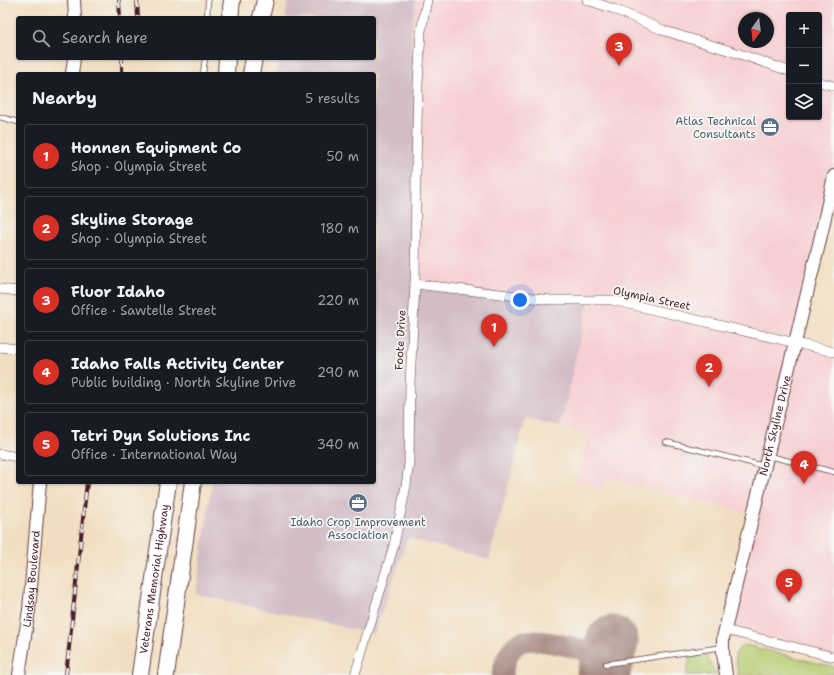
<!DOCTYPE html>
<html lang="en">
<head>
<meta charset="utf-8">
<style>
	body { margin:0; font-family:"Shantell Sans",sans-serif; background:#242831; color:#f1f3f6 }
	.controls { position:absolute; right:12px; top:12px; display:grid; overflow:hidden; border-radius:4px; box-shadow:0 1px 3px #0004 }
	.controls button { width:36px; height:36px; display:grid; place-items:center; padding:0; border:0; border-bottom:1px solid #363941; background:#171b24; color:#f1f3f6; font:20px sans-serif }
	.compass { position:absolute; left:738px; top:12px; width:36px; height:36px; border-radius:50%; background:#171b24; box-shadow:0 1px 3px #0004; rotate:194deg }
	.you { position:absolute; left:520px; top:300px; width:14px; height:14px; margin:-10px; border:3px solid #fff; border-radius:50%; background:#1a73e8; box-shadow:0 0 0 6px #1a73e833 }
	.badge { display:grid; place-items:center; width:26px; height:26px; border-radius:50%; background:#d93025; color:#fff; font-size:13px; font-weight:700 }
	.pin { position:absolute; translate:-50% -33px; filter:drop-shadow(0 1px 2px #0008) }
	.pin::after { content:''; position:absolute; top:21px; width:14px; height:12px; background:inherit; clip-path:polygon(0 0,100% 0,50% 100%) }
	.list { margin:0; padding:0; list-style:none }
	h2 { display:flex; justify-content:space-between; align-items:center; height:52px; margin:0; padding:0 16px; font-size:17px }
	h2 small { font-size:13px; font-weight:400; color:#9ea1a6 }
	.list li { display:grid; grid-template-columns:26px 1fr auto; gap:12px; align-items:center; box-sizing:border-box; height:64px; margin:0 8px 8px; padding:0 8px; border:1px solid #363941; border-radius:4px }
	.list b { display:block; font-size:15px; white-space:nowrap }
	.list p { margin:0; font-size:13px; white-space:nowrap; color:#9ea1a6 }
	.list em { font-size:13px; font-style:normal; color:#9ea1a6 }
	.icon { flex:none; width:22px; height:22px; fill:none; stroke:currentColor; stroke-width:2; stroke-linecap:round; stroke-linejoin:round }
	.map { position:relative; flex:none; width:834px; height:675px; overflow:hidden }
	.search { position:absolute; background:#171b24; box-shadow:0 1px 3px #0004; left:16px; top:16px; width:360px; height:44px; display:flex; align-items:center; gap:10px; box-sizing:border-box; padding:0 14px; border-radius:4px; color:#9ea1a6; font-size:15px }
	.panel { position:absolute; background:#171b24; box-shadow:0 1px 3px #0004; left:16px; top:72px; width:360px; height:412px; border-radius:4px }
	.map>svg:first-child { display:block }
	.built { fill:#f7cfd2; fill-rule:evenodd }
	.industrial { fill:#d2bdc6 }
	.green { fill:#b6cb6f; stroke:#80754d }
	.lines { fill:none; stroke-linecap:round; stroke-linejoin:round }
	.taxiway { stroke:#9e7e76; stroke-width:21 }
	.runway { stroke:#9e7e76; stroke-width:53 }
	.lane-casing { stroke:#633c41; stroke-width:6 }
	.street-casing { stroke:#633c41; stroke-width:10 }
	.secondary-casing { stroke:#633c41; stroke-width:14 }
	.highway-casing { stroke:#633c41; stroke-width:18 }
	.lane { stroke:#fff; stroke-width:4.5 }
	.street { stroke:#fff; stroke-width:9 }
	.secondary { stroke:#fff; stroke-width:12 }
	.highway { stroke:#fff; stroke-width:16 }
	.rail-casing { stroke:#4a1f2b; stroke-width:4 }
	.rail { stroke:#f6f6f2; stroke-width:2.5; stroke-dasharray:8; stroke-linecap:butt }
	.labels { text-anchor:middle; stroke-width:3.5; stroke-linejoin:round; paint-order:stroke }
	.service-label { font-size:11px; fill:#4e5e75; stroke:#f6f6f2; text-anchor:end }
	.street-label { font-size:11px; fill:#4a1f2b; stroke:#f6f6f2 }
</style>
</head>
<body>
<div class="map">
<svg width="834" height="675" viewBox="0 0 834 675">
	<rect width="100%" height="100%" fill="#f6f6f2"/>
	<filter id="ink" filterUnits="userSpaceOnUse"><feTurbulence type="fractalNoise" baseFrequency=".025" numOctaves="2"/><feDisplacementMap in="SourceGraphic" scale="8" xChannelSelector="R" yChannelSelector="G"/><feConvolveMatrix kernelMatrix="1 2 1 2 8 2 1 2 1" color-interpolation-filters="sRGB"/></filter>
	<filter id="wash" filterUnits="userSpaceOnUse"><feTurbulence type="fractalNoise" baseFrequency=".012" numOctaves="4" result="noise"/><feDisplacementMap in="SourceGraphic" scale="16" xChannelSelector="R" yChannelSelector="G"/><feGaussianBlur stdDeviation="0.9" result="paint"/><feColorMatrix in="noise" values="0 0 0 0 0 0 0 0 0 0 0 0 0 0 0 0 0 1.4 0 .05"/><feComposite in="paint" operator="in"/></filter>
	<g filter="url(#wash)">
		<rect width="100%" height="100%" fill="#f1dec0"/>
		<path class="built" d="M416 0H834V176L794 342 834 352V657L725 630 752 515 736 510 607 478 604 489 576 483 588 434 560 427 589 301 415 284 411 31ZM789 15H819V117H789ZM744 18H768V42H744Z"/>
		<path class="industrial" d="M288 0H416L411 31 412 57 419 61 415 283 589 301 560 427 525 419 489 560 408 538 374 634 196 594 212 482H374V74H276L279 58H374V18H285Z"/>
		<g class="green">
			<path d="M745 645 834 667V675H738L735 655 740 647Z"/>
			<path d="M704 654 706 655 717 675H686L690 656Z"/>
		</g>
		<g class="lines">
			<path class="taxiway" d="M502 675C505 662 508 648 521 642 533 637 581 648 593 654 600 657 603 664 604 671"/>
			<path class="runway" d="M603 675 612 642"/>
		</g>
	</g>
	<g filter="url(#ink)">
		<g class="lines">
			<defs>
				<g id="lane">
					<path d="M207 18 208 0"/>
					<path d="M203 74 205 58"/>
					<path d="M0 117 18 122"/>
					<path d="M666 442 764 466"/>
					<path d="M769 456 834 472"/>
					<path d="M606 664 723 647"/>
				</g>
				<g id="street">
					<path d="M587 0 614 9 665 31 734 52 789 71"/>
					<path d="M819 82 834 86"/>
					<path d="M415 284 551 300H612L834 352"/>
					<path d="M0 289 18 291"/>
					<path d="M0 347 18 349"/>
					<path d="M0 454 18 457"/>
					<path d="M725 630 834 657"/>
					<path d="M355 675 394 545 406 486 409 463 410 383 415 284 416 166 418 84 421 31 427 0"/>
				</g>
				<g id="secondary">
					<path d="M74 0 75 18"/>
					<path d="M72 74 74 58"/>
					<path id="s1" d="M19 675 29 610 40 482"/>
					<path id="s2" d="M726 675 723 653V638L820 240 834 176"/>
				</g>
				<g id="highway">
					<path d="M230 18 232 0"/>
					<path d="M261 18 265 0"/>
					<path d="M226 74 227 58"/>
					<path d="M251 74 254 58"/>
					<path id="s3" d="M140 675 168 482"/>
					<path d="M166 675 193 482"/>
				</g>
			</defs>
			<use href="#lane" class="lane-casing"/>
			<use href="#street" class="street-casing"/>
			<use href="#secondary" class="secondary-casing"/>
			<use href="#highway" class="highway-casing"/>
			<use href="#lane" class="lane"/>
			<use href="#street" class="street"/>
			<use href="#secondary" class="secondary"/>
			<use href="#highway" class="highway"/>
			<defs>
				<g id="rail">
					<path d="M119 0 120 18"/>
					<path d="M137 0 138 18"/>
					<path d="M122 58V74"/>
					<path d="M66 675 87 482"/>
				</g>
			</defs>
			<use href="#rail" class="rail-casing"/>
			<use href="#rail" class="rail"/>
		</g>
	</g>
	<defs>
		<symbol id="office-disc" viewBox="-11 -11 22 22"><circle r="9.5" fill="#5c6f8a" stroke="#f6f6f2"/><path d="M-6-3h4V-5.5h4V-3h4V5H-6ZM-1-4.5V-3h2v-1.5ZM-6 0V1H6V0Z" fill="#fff"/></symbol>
	</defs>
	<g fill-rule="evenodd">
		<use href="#office-disc" x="759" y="116" width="22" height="22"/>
		<use href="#office-disc" x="347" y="492" width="22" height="22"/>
	</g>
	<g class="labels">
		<g class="service-label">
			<text x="756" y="125">Atlas Technical<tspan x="756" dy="13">Consultants</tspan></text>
			<text x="358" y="526" text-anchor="middle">Idaho Crop Improvement<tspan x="358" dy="13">Association</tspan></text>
		</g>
		<g class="street-label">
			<text transform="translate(652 298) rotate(12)" y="4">Olympia Street</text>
			<text transform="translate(400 340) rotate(-87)" y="4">Foote Drive</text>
			<text dy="4" stroke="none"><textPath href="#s2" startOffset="256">North Skyline Drive</textPath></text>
			<text dy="4" stroke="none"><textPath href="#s3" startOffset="97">Veterans Memorial Highway</textPath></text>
			<text dy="4" stroke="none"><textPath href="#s1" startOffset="97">Lindsay Boulevard</textPath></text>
		</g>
	</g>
</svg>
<div class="controls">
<button>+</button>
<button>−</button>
<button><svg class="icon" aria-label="layers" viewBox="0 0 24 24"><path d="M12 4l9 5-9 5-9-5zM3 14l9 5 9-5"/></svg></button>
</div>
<svg class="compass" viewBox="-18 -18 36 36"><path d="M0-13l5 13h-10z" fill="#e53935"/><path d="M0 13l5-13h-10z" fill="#9ea1a6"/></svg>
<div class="you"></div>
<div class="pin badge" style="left:494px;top:347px">1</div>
<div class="pin badge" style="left:709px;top:387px">2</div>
<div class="pin badge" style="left:619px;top:66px">3</div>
<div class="pin badge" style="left:804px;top:484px">4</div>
<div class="pin badge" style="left:789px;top:602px">5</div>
<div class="search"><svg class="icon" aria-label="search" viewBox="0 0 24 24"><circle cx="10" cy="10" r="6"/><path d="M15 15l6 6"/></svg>Search here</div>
<section class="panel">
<h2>Nearby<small>5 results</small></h2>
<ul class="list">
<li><span class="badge">1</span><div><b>Honnen Equipment Co</b><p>Shop · Olympia Street</p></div><em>50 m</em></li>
<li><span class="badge">2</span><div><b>Skyline Storage</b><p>Shop · Olympia Street</p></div><em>180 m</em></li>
<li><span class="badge">3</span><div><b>Fluor Idaho</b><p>Office · Sawtelle Street</p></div><em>220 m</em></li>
<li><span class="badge">4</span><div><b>Idaho Falls Activity Center</b><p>Public building · North Skyline Drive</p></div><em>290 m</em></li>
<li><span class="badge">5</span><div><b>Tetri Dyn Solutions Inc</b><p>Office · International Way</p></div><em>340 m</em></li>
</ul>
</section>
</div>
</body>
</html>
